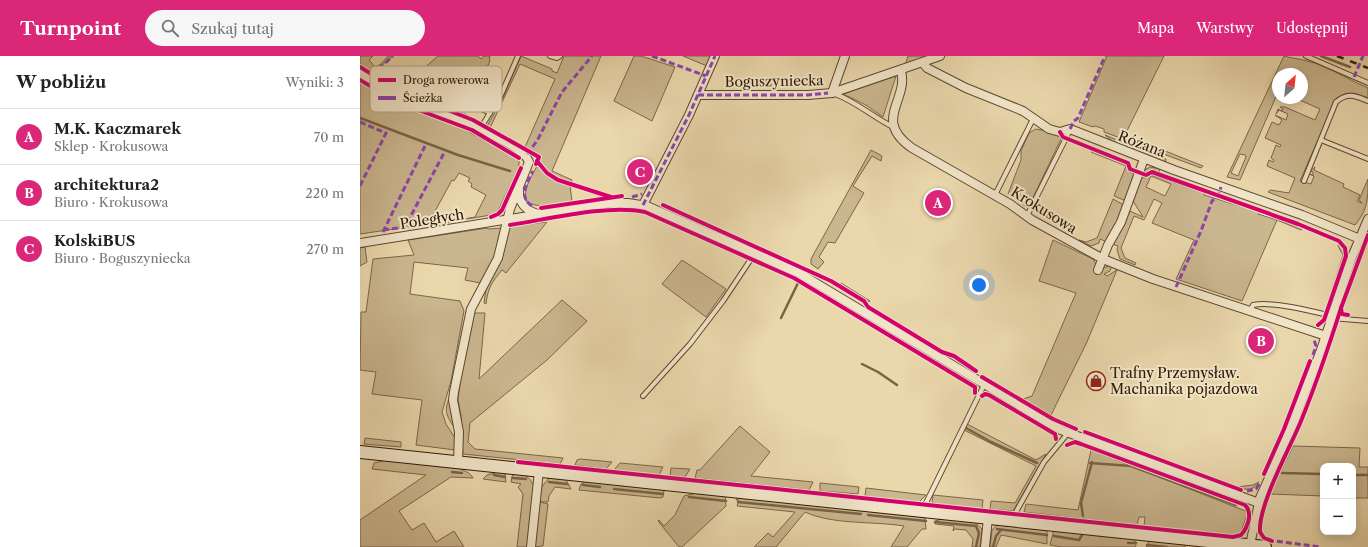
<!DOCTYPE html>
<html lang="pl">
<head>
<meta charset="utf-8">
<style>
	body { margin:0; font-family:"Libre Caslon Text",serif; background:#f6f6f6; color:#222 }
	.controls { position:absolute; right:12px; bottom:12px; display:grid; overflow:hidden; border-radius:8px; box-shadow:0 2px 10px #0003 }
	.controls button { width:36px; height:36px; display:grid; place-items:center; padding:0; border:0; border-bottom:1px solid #e0e0e0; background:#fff; color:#222; font:20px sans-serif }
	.compass { position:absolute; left:912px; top:12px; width:36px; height:36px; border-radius:50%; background:#fff; box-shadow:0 2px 10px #0003; rotate:27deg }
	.you { position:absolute; left:619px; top:229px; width:14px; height:14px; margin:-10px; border:3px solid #fff; border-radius:50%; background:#1a73e8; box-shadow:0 0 0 6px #1a73e833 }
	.badge { display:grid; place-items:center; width:26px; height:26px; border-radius:50%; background:#db2777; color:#fff; font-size:13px; font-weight:700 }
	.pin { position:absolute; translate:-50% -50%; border:2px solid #fff; box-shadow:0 1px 4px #0006 }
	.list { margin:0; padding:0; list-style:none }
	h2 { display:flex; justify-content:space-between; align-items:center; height:52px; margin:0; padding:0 16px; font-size:17px }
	h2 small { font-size:13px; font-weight:400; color:#767676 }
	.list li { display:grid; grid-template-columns:26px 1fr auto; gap:12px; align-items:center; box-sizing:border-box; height:56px; padding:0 16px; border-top:1px solid #e0e0e0 }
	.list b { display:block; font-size:15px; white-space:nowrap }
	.list p { margin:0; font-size:13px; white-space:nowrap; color:#767676 }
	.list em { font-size:13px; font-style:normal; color:#767676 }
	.icon { flex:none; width:22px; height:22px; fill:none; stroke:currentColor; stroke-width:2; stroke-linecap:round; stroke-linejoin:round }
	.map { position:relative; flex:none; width:1008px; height:491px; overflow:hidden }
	header { display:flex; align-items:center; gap:24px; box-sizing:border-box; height:56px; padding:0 20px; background:#db2777; color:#fff }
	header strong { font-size:19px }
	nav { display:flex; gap:22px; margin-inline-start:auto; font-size:14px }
	.search { width:280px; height:36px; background:#f6f6f6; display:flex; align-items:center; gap:10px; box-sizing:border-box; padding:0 14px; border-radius:22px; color:#767676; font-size:15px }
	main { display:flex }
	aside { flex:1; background:#fff }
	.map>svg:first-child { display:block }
	.green { fill:#cab68f; stroke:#7c6648; fill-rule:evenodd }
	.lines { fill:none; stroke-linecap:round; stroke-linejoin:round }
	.stream { stroke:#796345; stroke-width:2.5 }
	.lane-casing { stroke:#5e472c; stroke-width:6 }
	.street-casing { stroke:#5e472c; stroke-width:10 }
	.secondary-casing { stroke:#2f1702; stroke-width:14 }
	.lane { stroke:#f1e5c9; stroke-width:4 }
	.street { stroke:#f1e5c9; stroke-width:8 }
	.secondary { stroke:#f1e5c9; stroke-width:12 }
	.rail { stroke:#2f1702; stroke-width:2.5; stroke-dasharray:7 7; stroke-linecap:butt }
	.quiet { stroke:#8e44ad; stroke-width:3; stroke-dasharray:6 3; stroke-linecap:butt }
	.cycleway-casing { stroke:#f1e5c9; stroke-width:6 }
	.cycleway { stroke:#d6006c; stroke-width:4 }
	.labels { text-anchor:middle; stroke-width:4; stroke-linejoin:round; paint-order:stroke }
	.street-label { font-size:14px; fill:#2f1702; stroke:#f1e5c9 }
	.poi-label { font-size:14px; fill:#2f1702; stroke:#f1e5c9; text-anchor:start }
	.key { fill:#f1e5c9; stroke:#b7a78d; stroke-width:1 }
	.key-label { font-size:11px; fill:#2f1702 }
</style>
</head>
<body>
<header>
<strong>Turnpoint</strong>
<div class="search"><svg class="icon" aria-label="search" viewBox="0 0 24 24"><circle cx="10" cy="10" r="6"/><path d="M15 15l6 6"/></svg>Szukaj tutaj</div>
<nav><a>Mapa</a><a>Warstwy</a><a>Udostępnij</a></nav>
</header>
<main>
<aside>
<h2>W pobliżu<small>Wyniki: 3</small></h2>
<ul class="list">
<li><span class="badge">A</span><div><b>M.K. Kaczmarek</b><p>Sklep · Krokusowa</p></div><em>70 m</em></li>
<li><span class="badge">B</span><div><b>architektura2</b><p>Biuro · Krokusowa</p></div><em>220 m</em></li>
<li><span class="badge">C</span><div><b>KolskiBUS</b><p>Biuro · Boguszyniecka</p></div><em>270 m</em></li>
</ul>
</aside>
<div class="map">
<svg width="1008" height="491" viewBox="0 0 1008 491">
	<rect width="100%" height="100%" fill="#ead7ac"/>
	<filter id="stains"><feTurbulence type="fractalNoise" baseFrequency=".005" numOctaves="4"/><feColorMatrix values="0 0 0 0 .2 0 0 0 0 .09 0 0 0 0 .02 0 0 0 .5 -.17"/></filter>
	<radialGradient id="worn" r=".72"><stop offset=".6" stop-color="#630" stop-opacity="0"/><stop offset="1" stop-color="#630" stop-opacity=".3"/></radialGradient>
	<g class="green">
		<path d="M0 0H13L9 4 15 11 21 8 28 0H33L16 14 9 16 0 9Z"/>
		<path d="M78 0H118L121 3 124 0H130L129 3 130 4 128 10 126 9 123 21 117 19 113 28 118 31V32L134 38 129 47H123L124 43 89 26 86 32 77 28 72 41 115 63 38 33 40 29 44 30Z"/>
		<path d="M161 0 192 13V15L197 17 204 0H241L192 115 212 124 211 127 193 120 179 105 181 100 165 91 195 23 160 8 130 72 127 70 142 44Z"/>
		<path d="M274 0H281L315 11 292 65 254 45Z"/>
		<path d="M323 0H352L347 10Z"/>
		<path d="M548 0H571L545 10Z"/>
		<path d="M747 0H804L765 79 843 110 841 112 744 76V73L735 70 733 71 719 66Z"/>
		<path d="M924 0C935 3 948 4 960 9 976 15 991 25 1008 32V42C996 37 985 33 975 45L940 125 951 128 954 120 949 118 953 119V116L950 115 955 111 954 114 984 128 983 131 1000 139 997 145 1002 147 999 144 1008 123C1008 143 1008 153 995 169L908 136 910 134 929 137 935 122 907 110 909 104 913 106 914 104 911 102 916 89 920 91 921 89 905 82 912 66 919 69 922 64 915 59 926 64 928 58 919 54 916 58 918 53 922 55 923 53 920 51H925L955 64 960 53 935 42H942V18H918V36L880 124 867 121ZM880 98 885 99 886 101 878 120 871 117Z"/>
		<path d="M536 20 523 61 506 49 483 38Z"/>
		<path d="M0 26 37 48 100 71 157 102 159 104V111L138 155 131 159 88 166 115 161 126 139 111 131 112 128 108 125 110 122 99 117 94 125 92 124 68 168 0 178Z"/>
		<path d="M676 73 700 78 701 83 668 152 648 138 661 104V95L669 77Z"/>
		<path d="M745 79 767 88V92L753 86Z"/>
		<path d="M775 91 806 103 805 107 772 94Z"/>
		<path d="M511 94 522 100 521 105 512 100 493 130 504 137 475 187 468 186 459 201 464 206 458 213 451 208V203Z"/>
		<path d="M732 94 766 108 770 116 774 118 766 145 754 140 766 110 731 96Z"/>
		<path d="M178 108 193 124 210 130 212 145C201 147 160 159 166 134 168 125 174 116 178 108Z"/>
		<path d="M790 111 800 113 799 116 792 114 787 117 783 115Z"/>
		<path d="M792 119 844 137V139L899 156 898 158 943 172 941 174 917 164 882 245 816 223 834 184 792 167 802 147 794 143 784 164 774 160 761 192 765 202 776 207 775 209 760 203 757 194 758 190 752 188 770 155 783 161 773 145 780 120 785 122ZM791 120 811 128 805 140 786 131Z"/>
		<path d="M753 143 762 148 764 152 747 186 740 183 739 187 731 190 719 184 726 186 737 182Z"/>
		<path d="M187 166 146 217 142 214C131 227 128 232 126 248L124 247 126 232 142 202 150 170Z"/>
		<path d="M127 172 128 173 142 172C138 193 133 210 120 227L105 224 108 212 54 206 50 238 100 245 104 255 91 325 82 356 86 368 95 382V394L56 389 62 344 12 338 16 316 0 314 1 256H6L13 203 54 199 48 184Z"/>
		<path d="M693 184 733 203 736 208 735 214 741 217 743 212 752 209 750 215 744 218 747 220 757 214 726 288 691 359 663 343 672 340 716 237 679 225Z"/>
		<path d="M979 187 984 193V200L966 254 983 199 978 190Z"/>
		<path d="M5 191 7 206 0 210V192Z"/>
		<path d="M322 204 366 233 346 261 302 228Z"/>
		<path d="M481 227 510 245 507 247 505 244 480 229Z"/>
		<path d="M202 244 227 265 187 304 110 367 108 386 115 393 203 402 200 408 103 398 101 360 98 343 109 266 114 257H125L119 323Z"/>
		<path d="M92 335 95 373C84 356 84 354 92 335Z"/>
		<path d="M607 368 676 404 686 398 653 455 630 453 631 445 655 447 676 410 604 374Z"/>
		<path d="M380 370 410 396 391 420 453 426 449 434 335 422 337 414H340Z"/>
		<path d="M5 382 41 386V391L4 388Z"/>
		<path d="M933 390 1000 392 999 411H1008V442H993V410H963V440L910 438Z"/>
		<path d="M731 394 888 456 881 476 875 479 784 470 785 461H779L777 469 664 456 666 448 718 454Z"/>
		<path d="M220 403 252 406 246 413 215 409 217 404Z"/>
		<path d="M27 404 98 412C104 415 110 416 113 422L91 421 39 455 52 474 64 467 76 486 94 475 104 491H0V464L66 419 12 413 14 407Z"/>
		<path d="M260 407 303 411 299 419 254 414Z"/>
		<path d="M311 412 330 413 325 421 310 420Z"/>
		<path d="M138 416 145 418 146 426 123 423 127 419Z"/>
		<path d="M156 417C167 419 171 422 175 433L167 491H157L163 438 158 431 161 428 151 426 152 420Z"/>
		<path d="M189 422H205L211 433 195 431 189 440 188 446H180L188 448 183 490 174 491 179 434Z"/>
		<path d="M227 425 301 433 304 435 303 441 300 442 219 434 221 428Z"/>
		<path d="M899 426C893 435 886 434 877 431L893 429Z"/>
		<path d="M460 427 499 431 498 438 460 435Z"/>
		<path d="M506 432 566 439 559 446 505 440Z"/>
		<path d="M341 436 365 439 366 450 322 491H319L298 465 299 464 304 470 315 459 324 440Z"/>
		<path d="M573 439 623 444 622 453 572 447Z"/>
		<path d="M389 441 542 457 565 462 566 473H562L547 491H531L544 470C513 465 473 469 445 456L416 491H394L408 477 413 481 435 456 377 450 379 444H376L377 442Z"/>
		<path d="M586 462C599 463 613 462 622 473L620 491H612L613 483 606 474 595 473 593 475 594 470 575 468V465Z"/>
		<path d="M637 469 687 474V488L641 479 636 491H630L632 474Z"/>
		<path d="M694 474 774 482 776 489 775 491H702L690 489Z"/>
		<path d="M790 484 822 487 826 491H786Z"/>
	</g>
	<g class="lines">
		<g class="stream">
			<path d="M961 0 990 11"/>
			<path d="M0 62 98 99 150 115"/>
			<path d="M421 262 438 227"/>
			<path d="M502 308 518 316 537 329"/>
			<path d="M606 372 631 386 677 407"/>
			<path d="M730 407 771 410 876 449"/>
			<path d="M92 416 102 417"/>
			<path d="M922 417 963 418"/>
			<path d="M134 419 145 421"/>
			<path d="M993 419H1008"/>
			<path d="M153 422 166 423"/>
			<path d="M189 426 207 428"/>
			<path d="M223 429 240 431"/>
			<path d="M254 433 303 438"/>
			<path d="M329 441 366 445"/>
			<path d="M378 446 501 458"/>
			<path d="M508 459 566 465"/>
			<path d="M723 460 721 447 732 406"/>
			<path d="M575 466 616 470 619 477 616 491"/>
			<path d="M637 473 687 479"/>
			<path d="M694 480 719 484 722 479"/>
			<path d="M768 487H776"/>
			<path d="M787 489 807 491"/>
			<path d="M633 491 636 480 641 474"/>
		</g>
		<defs>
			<g id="lane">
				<path d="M190 0 197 2 200 0"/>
				<path d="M946 0 1008 27"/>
				<path d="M79 32 130 57"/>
				<path d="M475 38C497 46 514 62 535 72"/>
				<path d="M120 73 141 39 158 0"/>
				<path d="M961 84 1008 103"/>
				<path d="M944 125 976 46C988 36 995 40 1008 45"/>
				<path d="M635 139 673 63"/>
				<path d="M667 160 710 74"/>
				<path d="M890 255 893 249C913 245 952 255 972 260"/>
				<path d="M971 262 1008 265"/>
				<path d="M283 340 330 288 363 245 395 197"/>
				<path d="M563 453 624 329"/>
				<path d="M652 463 684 406 708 377"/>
			</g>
			<g id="street">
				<path d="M563 7 567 12 606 32 663 55 689 73 700 76 710 73 814 114 942 159 1000 183"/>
				<path d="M541 15C549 44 512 64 552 92L650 148 672 164 743 203 793 223 966 280"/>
				<path d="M0 17C13 27 27 35 42 42 65 52 162 84 169 106L150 153 138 202 111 253 94 336 93 344 99 376 98 406"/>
				<path d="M472 37 485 0"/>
				<path d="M338 39H448L472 37 580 0"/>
				<path d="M159 134C158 146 166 155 178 158"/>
				<path d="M283 149 329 59 355 0"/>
				<path d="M0 187 250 147H268L287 150 439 217 701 374 899 447"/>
				<path d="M738 214 748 189 761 166 784 103"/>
				<path d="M890 489 900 442 930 375 961 294 992 201 1008 163"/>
				<path d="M171 491 179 415"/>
				<path d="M625 491 628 462"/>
			</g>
			<path id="secondary" d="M0 396 905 491"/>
		</defs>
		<use href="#lane" class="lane-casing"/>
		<use href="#street" class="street-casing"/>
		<use href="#secondary" class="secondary-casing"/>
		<use href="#lane" class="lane"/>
		<use href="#street" class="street"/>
		<use href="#secondary" class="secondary"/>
		<path class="rail" d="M977 0 1008 12"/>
		<g class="quiet">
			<path d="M292 0 346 20"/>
			<path d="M12 19 33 0"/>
			<path d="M994 21 1003 0"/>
			<path d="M338 39H448L468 37"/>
			<path d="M0 66 26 77 0 130"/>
			<path d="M710 73 714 65 718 62 745 0"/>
			<path d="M167 98 177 85 202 36 232 0"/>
			<path d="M272 141 282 138"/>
			<path d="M283 149 329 59 355 0"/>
			<path d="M172 150C158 141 167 127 173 115"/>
			<path d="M23 174 45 171 84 97"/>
			<path d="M23 176 65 90"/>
			<path d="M816 231 841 175 852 145 858 140 861 131"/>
			<path d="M953 299 956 290 954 284"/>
			<path d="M887 435 896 433 900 427"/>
			<path d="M908 484 960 491"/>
		</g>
		<defs>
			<g id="cycleway">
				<path d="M0 11 39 35 113 64 179 101 176 108"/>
				<path d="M0 24 37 46 112 74 159 102"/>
				<path d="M700 76 703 81 768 107 770 113 786 119 792 116 938 168 979 185 985 192 986 200 964 264 958 269"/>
				<path d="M177 105 187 117 198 124 251 141"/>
				<path d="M303 149 471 225 504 245 508 251 582 296 594 300 616 315"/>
				<path d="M181 152 262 140"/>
				<path d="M131 161 138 158 142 154 161 112"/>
				<path d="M150 169C189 163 249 148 285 156L434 222 615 331V337"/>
				<path d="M988 259 982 258 981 252 1008 179"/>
				<path d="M622 321 693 363 716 373"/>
				<path d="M622 340 625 338 629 339 695 378 696 383"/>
				<path d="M725 376 881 434"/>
				<path d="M158 406 873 481 881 479C888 471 893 457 885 449L721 388 715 386 707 389"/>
				<path d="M904 418 924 373 950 305"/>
				<path d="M912 485 904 482 900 476C898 449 930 392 941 365 956 328 969 290 981 252"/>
			</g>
		</defs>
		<use href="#cycleway" class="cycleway-casing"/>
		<use href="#cycleway" class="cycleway"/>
	</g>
	<defs>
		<symbol id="shop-ring" viewBox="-11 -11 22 22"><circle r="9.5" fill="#f1e5c9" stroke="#8f2418" stroke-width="1.5"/><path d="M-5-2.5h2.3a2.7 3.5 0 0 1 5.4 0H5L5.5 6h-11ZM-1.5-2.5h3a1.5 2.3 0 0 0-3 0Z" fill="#8f2418"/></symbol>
	</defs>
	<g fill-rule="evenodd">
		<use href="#shop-ring" x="725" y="314" width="22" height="22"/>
	</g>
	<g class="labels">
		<g class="street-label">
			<text transform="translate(414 25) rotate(-1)" y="5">Boguszyniecka</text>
			<text transform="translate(782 88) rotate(21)" y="5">Różana</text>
			<text transform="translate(684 154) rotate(32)" y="5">Krokusowa</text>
			<text transform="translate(72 163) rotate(-9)" y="5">Poległych</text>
		</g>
		<g class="poi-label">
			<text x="750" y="322">Trafny Przemysław.<tspan x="750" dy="16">Machanika pojazdowa</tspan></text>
		</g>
	</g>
	<rect x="10" y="10" width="132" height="46" rx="6" class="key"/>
	<rect x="18" y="22" width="18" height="4" fill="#d6006c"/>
	<rect x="18" y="40" width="18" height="4" fill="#8e44ad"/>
	<g class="key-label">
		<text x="43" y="28">Droga rowerowa</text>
		<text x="43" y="46">Ścieżka</text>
	</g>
	<rect width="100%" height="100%" filter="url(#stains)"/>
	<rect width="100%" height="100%" fill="url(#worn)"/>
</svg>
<div class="controls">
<button>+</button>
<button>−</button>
</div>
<svg class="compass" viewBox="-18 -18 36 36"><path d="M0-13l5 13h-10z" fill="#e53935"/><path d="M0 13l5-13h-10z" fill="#767676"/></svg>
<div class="you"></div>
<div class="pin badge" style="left:578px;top:147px">A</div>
<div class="pin badge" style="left:901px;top:285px">B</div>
<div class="pin badge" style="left:280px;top:116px">C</div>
</div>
</main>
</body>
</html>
